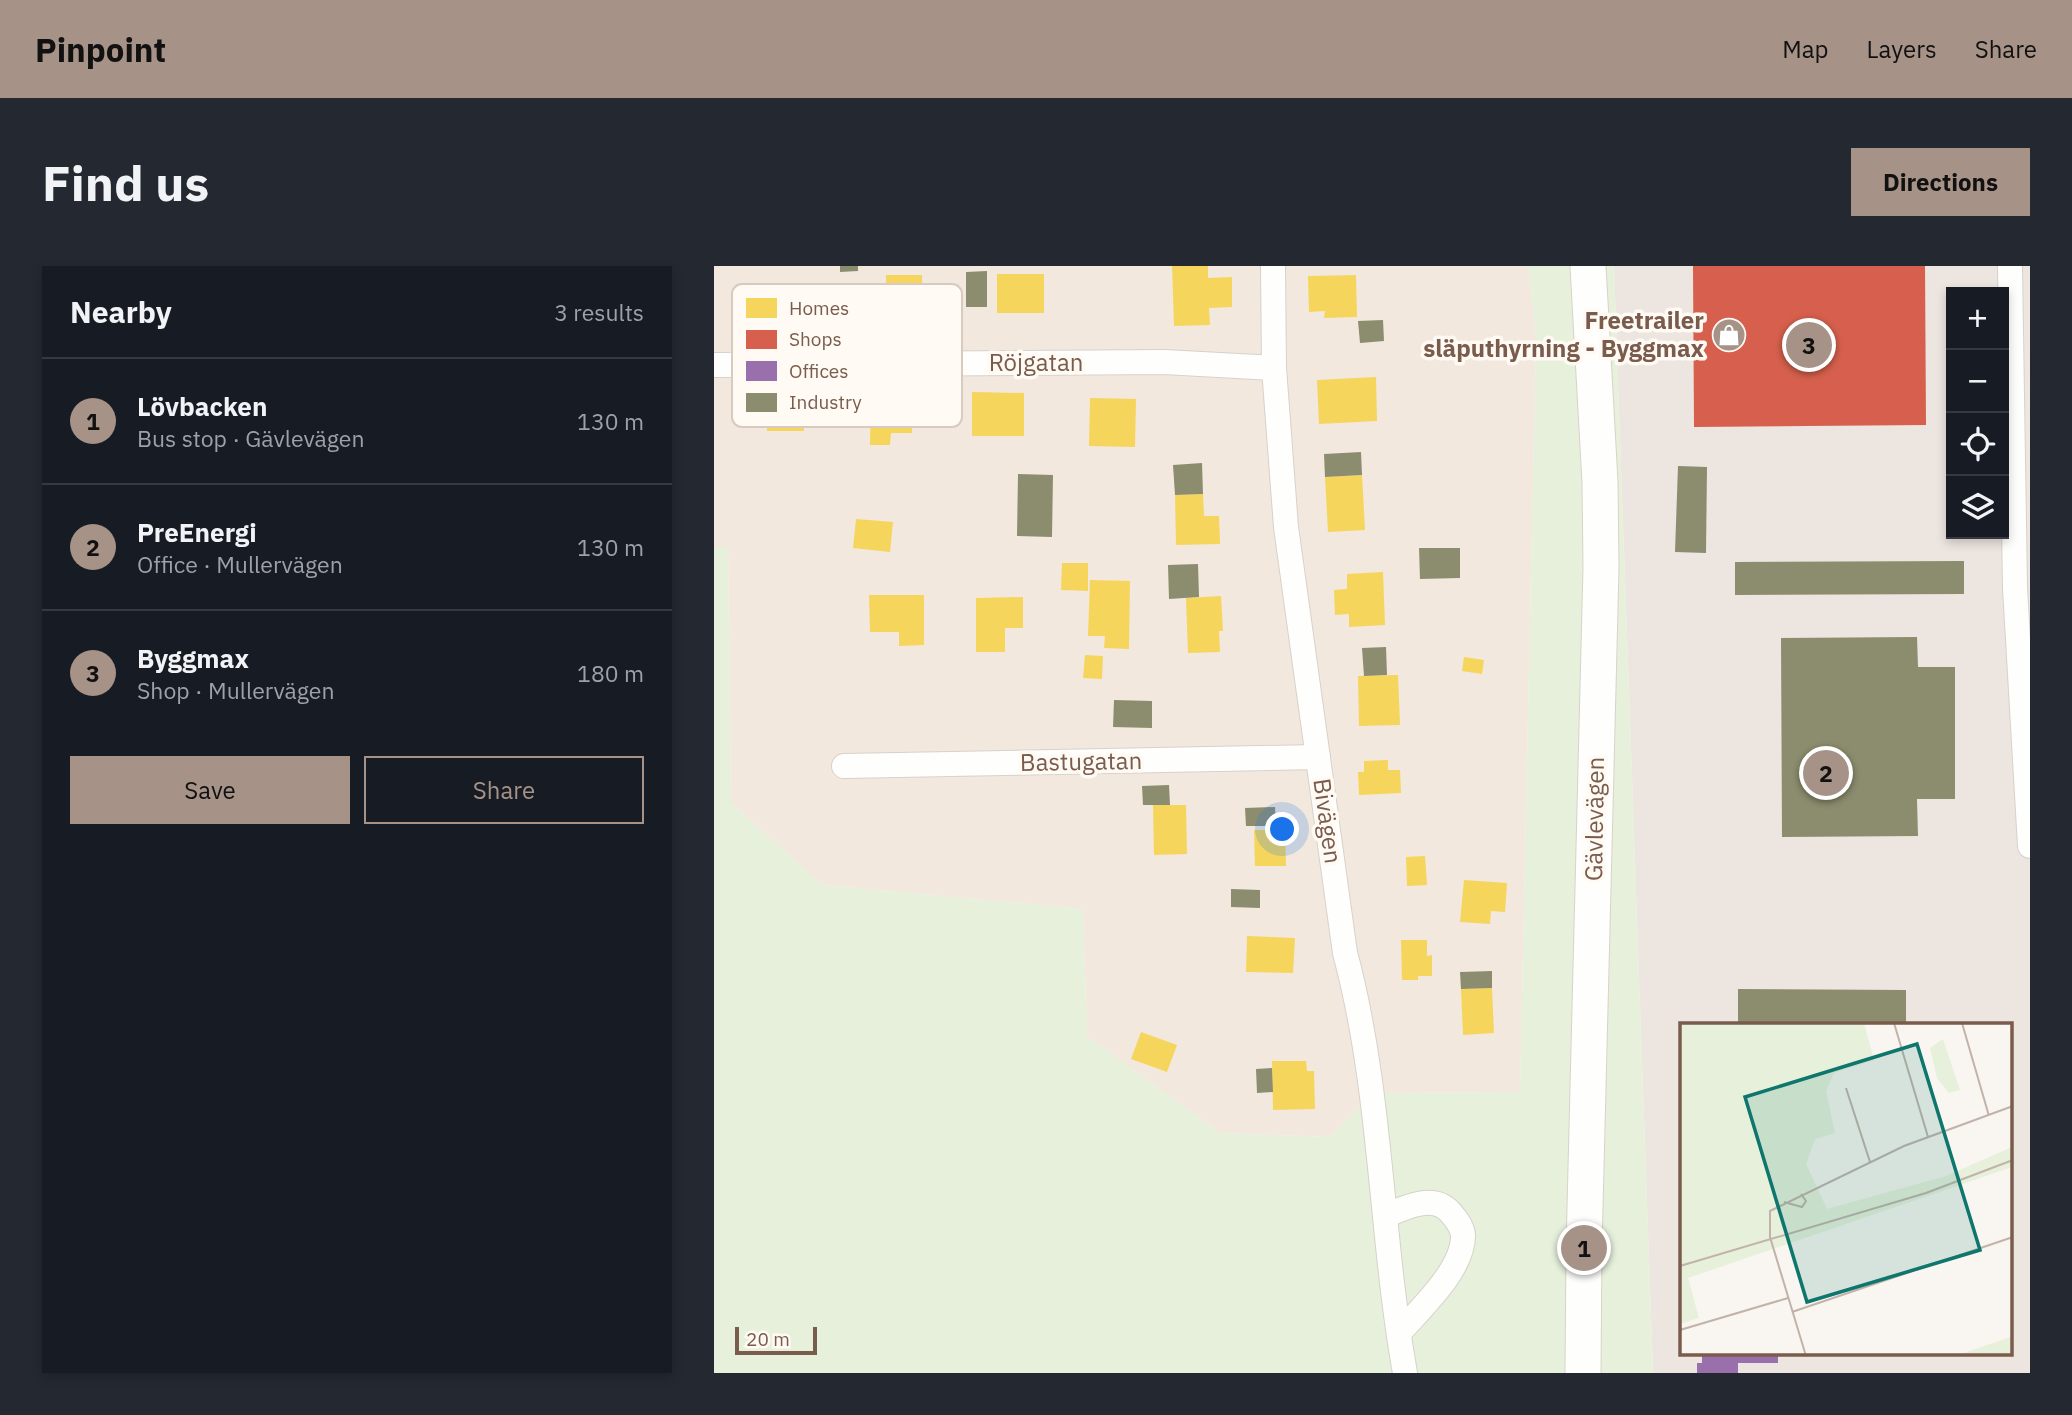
<!DOCTYPE html>
<html lang="en">
<head>
<meta charset="utf-8">
<style>
	body { margin:0; font-family:"IBM Plex Sans",sans-serif; background:#242831; color:#f1f3f6 }
	.controls { position:absolute; right:21px; top:21px; display:grid; overflow:hidden; border-radius:0px; box-shadow:0 4px 10px #0003 }
	.controls button { width:63px; height:63px; display:grid; place-items:center; padding:0; border:0; border-bottom:2px solid #363941; background:#171b24; color:#f1f3f6; font:35px sans-serif }
	.scale { position:absolute; left:21px; bottom:18px; width:82px; box-sizing:border-box; padding-left:7px; border:4px solid #7a5c4d; border-top:0; font-size:19px; line-height:24px; white-space:nowrap; color:#7a5c4d; -webkit-text-stroke:5px #fffaf3; paint-order:stroke }
	.you { position:absolute; left:569px; top:564px; width:24px; height:24px; margin:-18px; border:5px solid #fff; border-radius:50%; background:#1a73e8; box-shadow:0 0 0 10px #1a73e833 }
	.badge { display:grid; place-items:center; width:46px; height:46px; border-radius:50%; background:#a69286; color:#111; font-size:23px; font-weight:700 }
	.pin { position:absolute; translate:-50% -50%; border:4px solid #fff; box-shadow:0 2px 7px #0006 }
	.list { margin:0; padding:0; list-style:none }
	h2 { display:flex; justify-content:space-between; align-items:center; height:91px; margin:0; padding:0 28px; font-size:30px }
	h2 small { font-size:23px; font-weight:400; color:#9ea1a6 }
	.list li { display:grid; grid-template-columns:46px 1fr auto; gap:21px; align-items:center; box-sizing:border-box; height:126px; padding:0 28px; border-top:2px solid #363941 }
	.list b { display:block; font-size:26px; white-space:nowrap }
	.list p { margin:0; font-size:23px; white-space:nowrap; color:#9ea1a6 }
	.list em { font-size:23px; font-style:normal; color:#9ea1a6 }
	.actions { display:flex; gap:14px; padding:21px 28px }
	.actions a { flex:1; padding:16px 0; border:2px solid #a69286; border-radius:0px; text-align:center; font-size:24px; color:#a69286 }
	.actions .main { background:#a69286; color:#111 }
	.icon { flex:none; width:38px; height:38px; fill:none; stroke:currentColor; stroke-width:2; stroke-linecap:round; stroke-linejoin:round }
	.map { position:relative; flex:none; width:1316px; height:1107px; overflow:hidden; border-radius:0px }
	header { display:flex; align-items:center; gap:42px; box-sizing:border-box; height:98px; padding:0 35px; background:#a69286; color:#111 }
	header strong { font-size:33px }
	nav { display:flex; gap:38px; margin-inline-start:auto; font-size:24px }
	.intro { display:flex; align-items:center; justify-content:space-between; box-sizing:border-box; height:168px; padding:0 42px }
	h1 { margin:0; font-size:49px }
	.button { padding:18px 32px; border-radius:0px; background:#a69286; color:#111; font-size:24px; font-weight:700 }
	main { display:flex; gap:42px; padding:0 42px }
	aside { flex:1; background:#171b24; border-radius:0px; box-shadow:0 4px 10px #0003 }
	.map>svg:first-child { display:block }
	.residential { fill:#f2e8de }
	.industrial { fill:#ede5e0; fill-rule:evenodd }
	.green { fill:#e7f0db }
	.homes { fill:#f6d55c }
	.shops { fill:#d6604d }
	.offices { fill:#9970ab }
	.industry { fill:#8c8c6e }
	.lines { fill:none; stroke-linecap:round; stroke-linejoin:round }
	.street-casing { stroke:#d7d1cb; stroke-width:26 }
	.secondary-casing { stroke:#d9d2cb; stroke-width:37 }
	.street { stroke:#fefefd; stroke-width:24 }
	.secondary { stroke:#fefefd; stroke-width:35 }
	.labels { text-anchor:middle; stroke-width:7; stroke-linejoin:round; paint-order:stroke }
	.poi-label { font-size:24px; font-weight:bold; fill:#7a5c4d; stroke:#fffaf3; text-anchor:end }
	.street-label { font-size:24px; fill:#7a5c4d; stroke:#fffaf3 }
	.inset-road { fill:none; stroke:#c2b3aa; stroke-width:2 }
	.view { fill:#0f766e; fill-opacity:0.15; stroke:#0f766e; stroke-width:3.5 }
	.inset-edge { fill:none; stroke:#7a5c4d; stroke-width:3.5 }
	.key { fill:#fffaf3; stroke:#d7cbc1; stroke-width:2 }
	.key-label { font-size:19px; fill:#7a5c4d }
</style>
</head>
<body>
<header>
<strong>Pinpoint</strong>
<nav><a>Map</a><a>Layers</a><a>Share</a></nav>
</header>
<div class="intro"><h1>Find us</h1><a class="button">Directions</a></div>
<main>
<aside>
<h2>Nearby<small>3 results</small></h2>
<ul class="list">
<li><span class="badge">1</span><div><b>Lövbacken</b><p>Bus stop · Gävlevägen</p></div><em>130 m</em></li>
<li><span class="badge">2</span><div><b>PreEnergi</b><p>Office · Mullervägen</p></div><em>130 m</em></li>
<li><span class="badge">3</span><div><b>Byggmax</b><p>Shop · Mullervägen</p></div><em>180 m</em></li>
</ul>
<div class="actions"><a class="main">Save</a><a>Share</a></div>
</aside>
<div class="map">
<svg width="1316" height="1107" viewBox="0 0 1316 1107">
	<rect width="100%" height="100%" fill="#f9f5f0"/>
	<path class="residential" d="M0 0H814L822 70 806 826 662 827 616 871 506 867 373 770 369 643 108 619 17 537 14 282 0 281Z"/>
	<path class="industrial" d="M900 0H1316V1107H939ZM1237 26H1290V268H1237ZM968 759H1297V1088H968Z"/>
	<path class="green" d="M814 0H900L939 1107H0V281H14L17 537 108 619 369 643 373 770 506 867 616 871 661 827 806 826 822 70Z"/>
	<g class="homes">
		<path d="M458 0H494V12L518 11V41L495 42 496 59 460 60Z"/>
		<rect x="283" y="8" width="47" height="39"/>
		<path d="M172 9H208L209 53H173Z"/>
		<path d="M642 9 643 51 610 52 611 45 595 46 594 10Z"/>
		<path d="M662 111 663 155 605 158 603 114Z"/>
		<path d="M258 126 310 127V170H258Z"/>
		<path d="M157 132 198 133V167H177L176 179H156Z"/>
		<path d="M376 132 422 133 421 181 375 180Z"/>
		<path d="M53 135 90 136V165H53Z"/>
		<path d="M648 209 651 264 614 266 611 211Z"/>
		<path d="M489 228 490 250H505L506 278 462 279 461 229Z"/>
		<path d="M142 253 179 256 176 286 139 282Z"/>
		<path d="M348 297H374V325L347 324Z"/>
		<path d="M669 306 671 359 635 361V348L621 349 620 324 633 323V308Z"/>
		<path d="M376 314 416 315 415 383 390 382 391 370H374Z"/>
		<path d="M155 329H210V379L185 380V366H156Z"/>
		<path d="M507 330 509 365H505L506 386 474 387 472 332Z"/>
		<path d="M309 331V362H291V386H262V332Z"/>
		<path d="M371 389 389 390 388 413 369 412Z"/>
		<path d="M750 391 770 394 768 408 748 405Z"/>
		<path d="M684 409 686 459 645 460 644 410Z"/>
		<path d="M674 494V504H686L687 527 645 529 644 506H650V495Z"/>
		<path d="M439 539H472L473 588 440 589Z"/>
		<path d="M540 564H571L572 600H541Z"/>
		<path d="M711 590 713 619 693 620 692 591Z"/>
		<path d="M750 614 793 617 791 646 777 645 776 658 746 656Z"/>
		<path d="M533 670 581 672 579 707 532 706Z"/>
		<path d="M687 674H713V690L718 689V710H704V714H688Z"/>
		<path d="M778 722 780 767 749 769 747 723Z"/>
		<path d="M427 766 463 779 453 806 417 793Z"/>
		<path d="M558 795H592L593 805H600L601 843 559 844Z"/>
	</g>
	<path class="shops" d="M979 0H1211L1212 159 980 161Z"/>
	<path class="offices" d="M988 1088H1064V1097H1024V1107H983V1097H988Z"/>
	<g class="industry">
		<path d="M126 0H144V5L126 6Z"/>
		<path d="M273 5V41H252V6Z"/>
		<path d="M669 54 670 75 646 77 644 55Z"/>
		<path d="M647 186 648 209 611 211 610 188Z"/>
		<path d="M488 197 489 228 461 229 459 199Z"/>
		<path d="M964 200 993 201 992 287 961 286Z"/>
		<path d="M304 208 339 209 338 271 303 270Z"/>
		<path d="M705 282H746V312L706 313Z"/>
		<path d="M1250 295V328L1021 329V296Z"/>
		<path d="M484 298 485 331 455 333 454 299Z"/>
		<path d="M1203 371 1204 401H1241V533H1203L1204 570 1068 571 1067 372Z"/>
		<path d="M672 381 673 409 650 410 648 382Z"/>
		<path d="M400 434 438 435V462L399 461Z"/>
		<path d="M455 519 456 539H429L428 520Z"/>
		<path d="M561 541 562 560H532L531 542Z"/>
		<path d="M517 623 546 624V642L517 641Z"/>
		<path d="M778 705V722L747 723 746 706Z"/>
		<path d="M1024 723 1192 724V759H1024Z"/>
		<path d="M558 802 559 826 543 827 542 803Z"/>
	</g>
	<g class="lines">
		<defs>
			<g id="street">
				<path d="M559 0 560 102 572 261 631 687C668 824 666 967 691 1107"/>
				<path d="M1296 0 1301 322 1316 580"/>
				<path d="M0 99 450 96 560 102"/>
				<path d="M130 500 604 491"/>
				<path d="M671 950C690 942 719 927 736 946 742 953 748 960 749 969 750 1003 706 1043 685 1067"/>
			</g>
			<path id="secondary" d="M869 1107 870 982 887 302 886 216 874 0"/>
		</defs>
		<use href="#street" class="street-casing"/>
		<use href="#secondary" class="secondary-casing"/>
		<use href="#street" class="street"/>
		<use href="#secondary" class="secondary"/>
	</g>
	<defs>
		<symbol id="shop-disc" viewBox="-11 -11 22 22"><circle r="9.5" fill="#a69286" stroke="#fffaf3"/><path d="M-5-2.5h2.3a2.7 3.5 0 0 1 5.4 0H5L5.5 6h-11ZM-1.5-2.5h3a1.5 2.3 0 0 0-3 0Z" fill="#fff"/></symbol>
	</defs>
	<g fill-rule="evenodd">
		<use href="#shop-disc" x="996" y="50" width="38" height="38"/>
	</g>
	<g class="labels">
		<g class="poi-label">
			<text x="990" y="63">Freetrailer<tspan x="990" dy="28">släputhyrning - Byggmax</tspan></text>
		</g>
		<g class="street-label">
			<text x="322" y="105">Röjgatan</text>
			<text transform="translate(367 496) rotate(-1)" y="8">Bastugatan</text>
			<text transform="translate(881 553) rotate(-89)" y="8">Gävlevägen</text>
			<text transform="translate(613 555) rotate(82)" y="8">Bivägen</text>
		</g>
	</g>
	<g transform="translate(966 757)">
		<rect width="332" height="332" fill="#f9f5f0"/>
		<path d="M0 0H184L194 37 154 50 146 68 155 110 135 116 126 141 147 186 266 153 332 124V144L8 255 19 295 0 301ZM263 16 280 67 269 70 257 55 250 25ZM332 313V332H278L328 315Z" fill="#e7f0db"/>
		<path class="inset-road" d="M214 0 248 114M282 0 309 93M166 65 190 139M104 179 122 184 126 178 121 171M0 243 246 170 333 137M112 289 333 214M0 307 108 275M126 333 90 214V188L224 123 333 83"/>
		<path class="view" d="M237 21 300 227 127 279 65 74Z"/>
		<rect width="332" height="332" class="inset-edge"/>
	</g>
	<rect x="18" y="18" width="230" height="143" rx="10" class="key"/>
	<rect x="32" y="32" width="31" height="20" fill="#f6d55c"/>
	<rect x="32" y="64" width="31" height="19" fill="#d6604d"/>
	<rect x="32" y="95" width="31" height="20" fill="#9970ab"/>
	<rect x="32" y="127" width="31" height="19" fill="#8c8c6e"/>
	<g class="key-label">
		<text x="75" y="49">Homes</text>
		<text x="75" y="80">Shops</text>
		<text x="75" y="112">Offices</text>
		<text x="75" y="143">Industry</text>
	</g>
</svg>
<div class="controls">
<button>+</button>
<button>−</button>
<button><svg class="icon" aria-label="locate" viewBox="0 0 24 24"><circle cx="12" cy="12" r="6"/><path d="M12 2v4M12 18v4M2 12h4M18 12h4"/></svg></button>
<button><svg class="icon" aria-label="layers" viewBox="0 0 24 24"><path d="M12 4l9 5-9 5-9-5zM3 14l9 5 9-5"/></svg></button>
</div>
<div class="scale">20 m</div>
<div class="you"></div>
<div class="pin badge" style="left:870px;top:982px">1</div>
<div class="pin badge" style="left:1112px;top:507px">2</div>
<div class="pin badge" style="left:1095px;top:79px">3</div>
</div>
</main>
</body>
</html>
